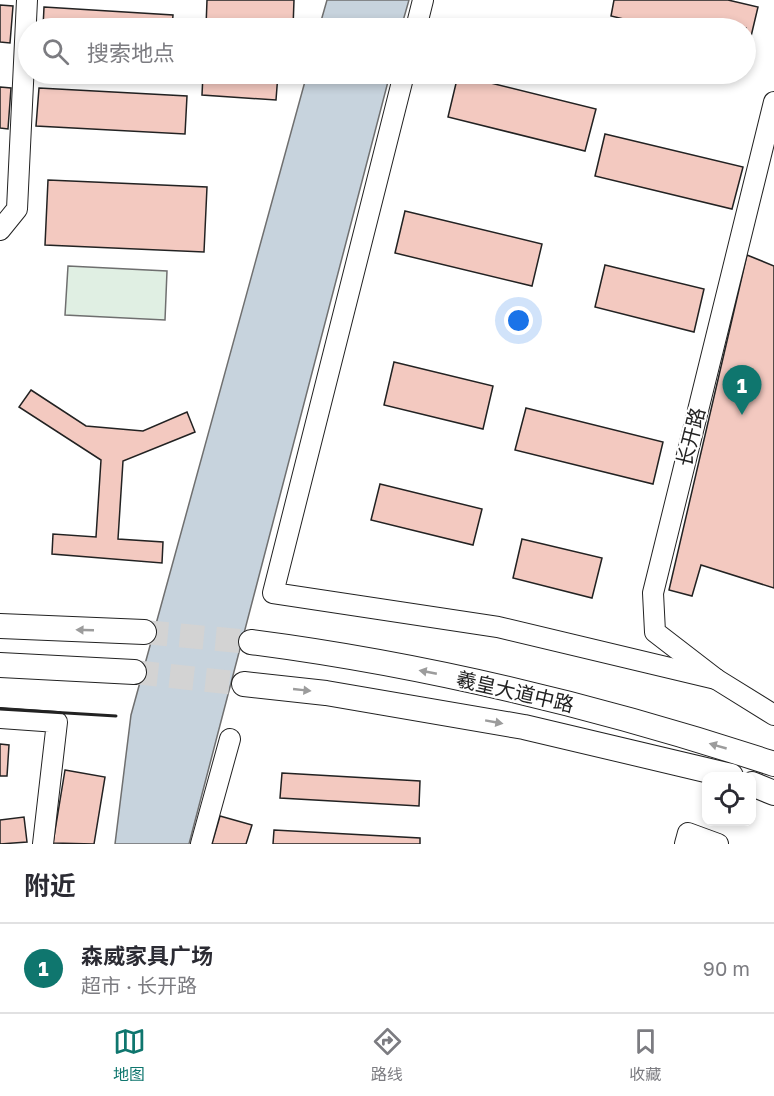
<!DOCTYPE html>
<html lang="zh">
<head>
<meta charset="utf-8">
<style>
	body { margin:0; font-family:"Golos Text","Noto Sans SC",sans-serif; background:#f2f2f3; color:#2b2b33 }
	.controls { position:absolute; right:18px; bottom:18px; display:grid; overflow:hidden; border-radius:12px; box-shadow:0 3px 9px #0003 }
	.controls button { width:54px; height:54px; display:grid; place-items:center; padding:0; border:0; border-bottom:2px solid #e1e1e2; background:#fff; color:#2b2b33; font:30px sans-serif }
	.you { position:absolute; left:519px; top:321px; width:21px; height:21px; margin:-15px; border:4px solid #fff; border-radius:50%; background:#1a73e8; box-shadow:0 0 0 9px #1a73e833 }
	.badge { display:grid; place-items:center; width:39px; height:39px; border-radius:50%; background:#0f766e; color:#fff; font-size:20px; font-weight:700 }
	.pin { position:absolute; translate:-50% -50px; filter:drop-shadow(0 2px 3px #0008) }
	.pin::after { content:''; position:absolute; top:32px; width:21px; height:18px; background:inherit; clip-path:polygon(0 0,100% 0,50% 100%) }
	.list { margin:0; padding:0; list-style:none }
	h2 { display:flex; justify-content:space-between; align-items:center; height:78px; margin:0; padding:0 24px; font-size:26px }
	h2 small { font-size:20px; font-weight:400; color:#7c7c81 }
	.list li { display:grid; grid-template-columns:39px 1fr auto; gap:18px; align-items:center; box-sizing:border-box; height:90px; padding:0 24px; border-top:2px solid #e1e1e2 }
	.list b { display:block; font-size:22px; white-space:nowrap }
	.list p { margin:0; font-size:20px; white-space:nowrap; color:#7c7c81 }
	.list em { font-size:20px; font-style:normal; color:#7c7c81 }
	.icon { flex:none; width:33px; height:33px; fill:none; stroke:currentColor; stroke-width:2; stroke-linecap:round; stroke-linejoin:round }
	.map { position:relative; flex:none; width:774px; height:844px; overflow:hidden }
	.search { position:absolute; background:#fff; box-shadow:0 3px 9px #0003; left:18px; right:18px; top:18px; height:66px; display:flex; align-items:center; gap:15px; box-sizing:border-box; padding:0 21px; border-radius:33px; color:#7c7c81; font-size:22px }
	.sheet { height:168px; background:#fff }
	nav { display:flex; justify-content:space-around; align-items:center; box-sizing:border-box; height:84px; border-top:2px solid #e1e1e2; background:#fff; font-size:16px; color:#7c7c81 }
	nav a { display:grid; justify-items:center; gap:3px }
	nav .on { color:#0f766e }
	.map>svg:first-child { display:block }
	.green { fill:#e0efe3; stroke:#6f6f6f; stroke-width:1.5 }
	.water { fill:#c7d3dd; stroke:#6f6f6f; stroke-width:1.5 }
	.building { fill:#f3c9c0; stroke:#222; stroke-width:1.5 }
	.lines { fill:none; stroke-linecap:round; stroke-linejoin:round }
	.major-tunnel { stroke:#d3d3d3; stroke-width:24; stroke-dasharray:24 12; stroke-linecap:butt }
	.minor-casing { stroke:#222; stroke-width:22 }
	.major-casing { stroke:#222; stroke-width:26 }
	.minor { stroke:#fff; stroke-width:20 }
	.major { stroke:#fff; stroke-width:24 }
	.wall { stroke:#222; stroke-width:3 }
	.oneway { fill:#9c9c9c }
	.labels { text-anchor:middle; stroke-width:4.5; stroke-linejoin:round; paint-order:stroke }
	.street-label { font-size:20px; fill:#222; stroke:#fff }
</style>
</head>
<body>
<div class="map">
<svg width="774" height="844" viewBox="0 0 774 844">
	<rect width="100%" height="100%" fill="#fff"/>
	<path class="green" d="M68 266 167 271 165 320 65 315Z"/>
	<g class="water">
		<path d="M327 0H409L401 28H319Z"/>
		<path d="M307 74H390L189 844H115L131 715Z"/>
	</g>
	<g class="building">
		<path d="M207 0H294L293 28 206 27Z"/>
		<path d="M614 0H728L758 7 748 49H746V28H661L611 16Z"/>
		<path d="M0 5 13 6 10 43 0 42Z"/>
		<path d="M44 7 173 15 172 28H43Z"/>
		<path d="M203 74H278L276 100 202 95Z"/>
		<path d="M458 75 596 109 585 151 448 117Z"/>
		<path d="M0 87 11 88 8 129 0 128Z"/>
		<path d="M39 88 187 96 185 134 36 126Z"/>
		<path d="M605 134 743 167 732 209 595 176Z"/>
		<path d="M48 180 207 187 204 252 45 245Z"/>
		<path d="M405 211 542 244 532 286 395 253Z"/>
		<path d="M747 255 774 266V588L701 565 692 596 669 590Z"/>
		<path d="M605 265 704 289 694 332 595 307Z"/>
		<path d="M394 362 493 386 483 429 384 405Z"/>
		<path d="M31 390 86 426 143 431 187 412 195 432 123 461 118 539 163 542 162 563 52 554 53 534 96 537 101 460 19 407Z"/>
		<path d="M526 408 663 442 653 484 515 450Z"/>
		<path d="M380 484 482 509 473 545 371 520Z"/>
		<path d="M522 539 602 558 592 598 513 578Z"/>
		<path d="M0 744 9 745 7 776H0Z"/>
		<path d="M65 770 105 777 94 844 53 843Z"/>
		<path d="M282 773 420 781 419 806 280 798Z"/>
		<path d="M220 816 252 825 246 844H212Z"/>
		<path d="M24 817 27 842 0 844V820Z"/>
		<path d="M274 830 420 838V844H273Z"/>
	</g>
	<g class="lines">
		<g class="major-tunnel">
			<path d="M144 632 251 642"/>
			<path d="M134 672 244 684"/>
		</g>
		<defs>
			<g id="minor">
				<path d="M416 28 423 0"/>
				<path d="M404 74 273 593 498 627 716 679"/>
				<path d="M774 102 653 593 655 632 716 679 774 715"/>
				<path d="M0 230 17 209 27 0"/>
				<path d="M0 718 57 722 43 844"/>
				<path d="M201 844 230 739"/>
				<path d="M685 844 688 833 718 844"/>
			</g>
			<g id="major">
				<path d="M0 626 144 632"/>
				<path d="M251 642C429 665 604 708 774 764"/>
				<path d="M0 665 134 672"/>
				<path d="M244 684 326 693 524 727 731 776"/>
				<path d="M752 784 774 793"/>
			</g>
		</defs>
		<use href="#minor" class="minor-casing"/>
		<use href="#major" class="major-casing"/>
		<use href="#minor" class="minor"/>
		<use href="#major" class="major"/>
		<path class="wall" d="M0 709 116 716"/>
	</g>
	<defs><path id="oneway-solid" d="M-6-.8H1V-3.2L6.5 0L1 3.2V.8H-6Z" transform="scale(1.5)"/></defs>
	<g class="oneway">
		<use href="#oneway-solid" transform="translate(85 630) rotate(-178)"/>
		<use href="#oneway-solid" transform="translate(428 672) rotate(-169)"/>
		<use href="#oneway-solid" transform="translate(302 690) rotate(6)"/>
		<use href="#oneway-solid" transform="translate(494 722) rotate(10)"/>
		<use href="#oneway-solid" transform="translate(718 746) rotate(-164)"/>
	</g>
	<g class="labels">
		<g class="street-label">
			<text transform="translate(691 437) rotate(-76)" y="7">长开路</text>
			<text transform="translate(515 692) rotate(13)" y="7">羲皇大道中路</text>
		</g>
	</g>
</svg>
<div class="controls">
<button><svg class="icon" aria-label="locate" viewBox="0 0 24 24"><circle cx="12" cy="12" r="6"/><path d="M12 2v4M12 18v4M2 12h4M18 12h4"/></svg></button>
</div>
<div class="you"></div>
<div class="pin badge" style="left:742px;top:415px">1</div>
<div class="search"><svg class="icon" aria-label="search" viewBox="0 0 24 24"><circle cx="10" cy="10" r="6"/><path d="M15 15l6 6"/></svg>搜索地点</div>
</div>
<section class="sheet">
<h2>附近<small></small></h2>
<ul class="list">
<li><span class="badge">1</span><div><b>森威家具广场</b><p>超市 · 长开路</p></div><em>90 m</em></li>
</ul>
</section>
<nav>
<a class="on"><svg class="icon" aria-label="map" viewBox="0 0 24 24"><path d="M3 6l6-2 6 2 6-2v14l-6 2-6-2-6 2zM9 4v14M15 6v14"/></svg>地图</a>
<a><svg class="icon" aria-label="directions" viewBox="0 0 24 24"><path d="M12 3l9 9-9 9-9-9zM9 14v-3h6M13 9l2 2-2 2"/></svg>路线</a>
<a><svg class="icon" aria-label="saved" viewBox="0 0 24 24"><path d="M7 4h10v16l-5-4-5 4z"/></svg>收藏</a>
</nav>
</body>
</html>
